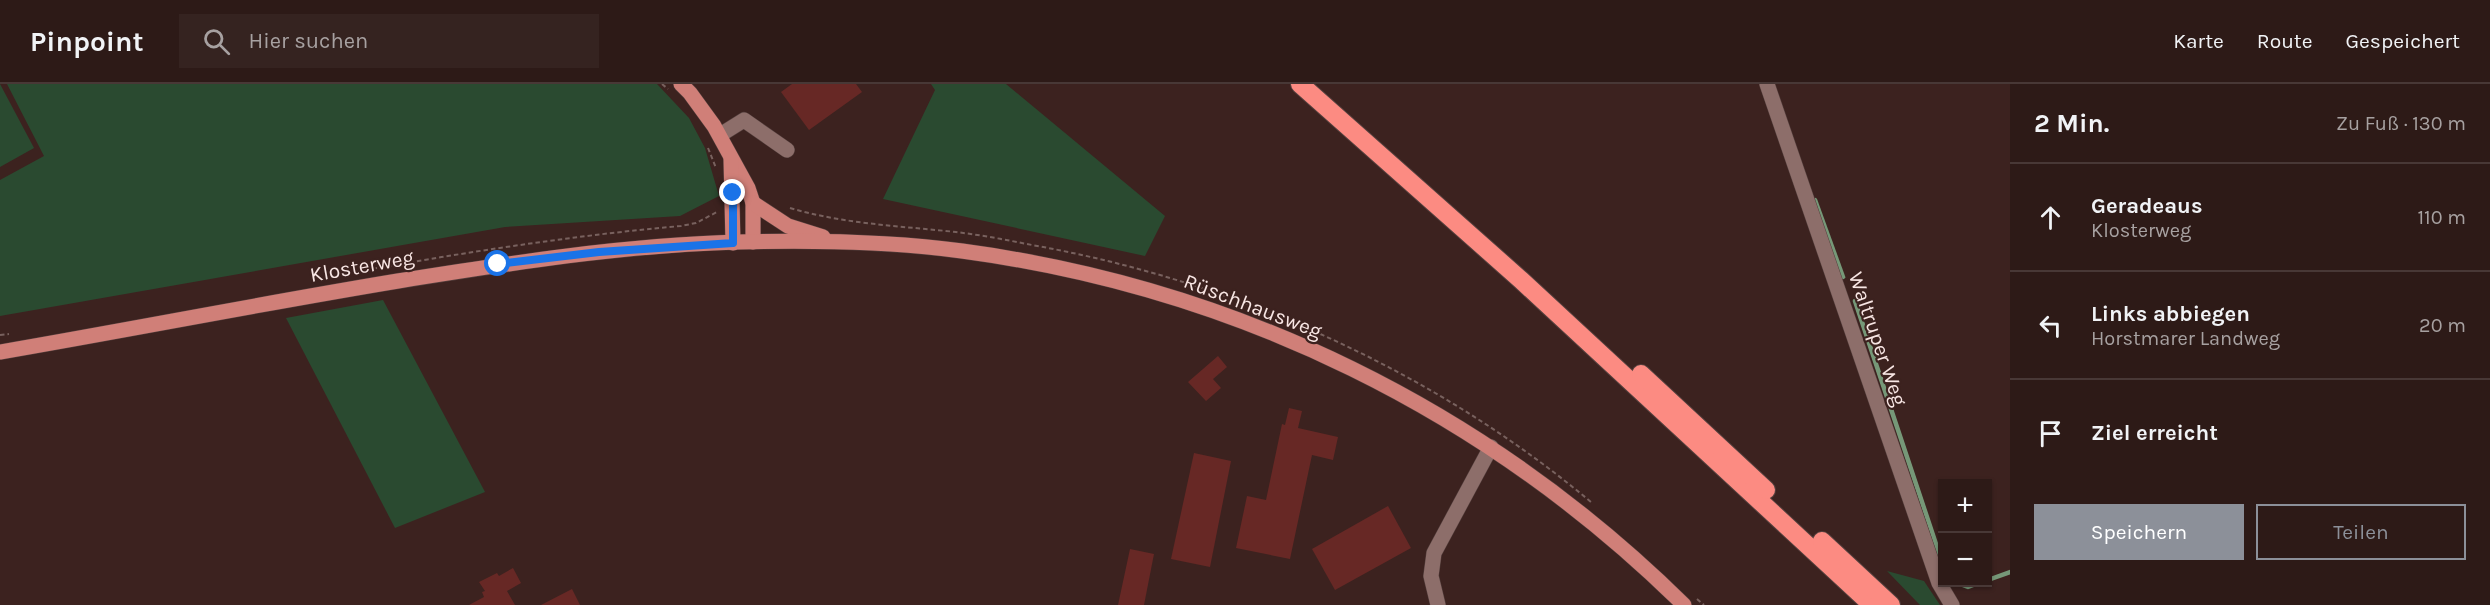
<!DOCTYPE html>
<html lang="de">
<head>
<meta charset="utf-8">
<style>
	body { margin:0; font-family:Karla,sans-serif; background:#352320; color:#f1f3f6 }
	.controls { position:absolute; right:18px; bottom:18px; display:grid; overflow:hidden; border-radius:0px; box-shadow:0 2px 4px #0004 }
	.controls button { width:54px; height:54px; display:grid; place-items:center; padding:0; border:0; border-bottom:2px solid #483836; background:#2d1a17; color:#f1f3f6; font:30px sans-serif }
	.stop { position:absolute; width:18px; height:18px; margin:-14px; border:4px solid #1a73e8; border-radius:50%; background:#fff }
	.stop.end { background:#1a73e8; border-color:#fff; box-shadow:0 2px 6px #0008 }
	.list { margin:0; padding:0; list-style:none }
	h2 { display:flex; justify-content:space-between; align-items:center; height:78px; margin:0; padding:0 24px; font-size:26px }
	h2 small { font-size:20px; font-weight:400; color:#a7a1a1 }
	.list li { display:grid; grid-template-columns:39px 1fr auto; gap:18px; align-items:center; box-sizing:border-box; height:108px; padding:0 24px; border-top:2px solid #483836 }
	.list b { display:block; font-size:22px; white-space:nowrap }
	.list p { margin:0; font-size:20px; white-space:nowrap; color:#a7a1a1 }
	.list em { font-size:20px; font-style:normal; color:#a7a1a1 }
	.actions { display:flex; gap:12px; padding:18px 24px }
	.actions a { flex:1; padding:14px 0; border:2px solid #8c9099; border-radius:0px; text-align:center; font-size:21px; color:#8c9099 }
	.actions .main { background:#8c9099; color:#fff }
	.icon { flex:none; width:33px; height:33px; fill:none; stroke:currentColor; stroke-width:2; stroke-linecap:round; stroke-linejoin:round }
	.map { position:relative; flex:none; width:2010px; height:521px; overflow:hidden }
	header { display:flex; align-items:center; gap:36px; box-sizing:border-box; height:84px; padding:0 30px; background:#2d1a17; border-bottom:2px solid #483836 }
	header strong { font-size:28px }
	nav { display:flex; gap:33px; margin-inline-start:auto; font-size:21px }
	.search { width:420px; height:54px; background:#352320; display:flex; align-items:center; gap:15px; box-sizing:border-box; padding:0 21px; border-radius:0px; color:#a7a1a1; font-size:22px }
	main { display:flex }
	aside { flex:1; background:#2d1a17 }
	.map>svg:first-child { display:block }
	.green { fill:#2a4a30 }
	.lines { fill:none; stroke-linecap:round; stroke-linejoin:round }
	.stream { stroke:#769878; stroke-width:4.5 }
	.building { fill:#672825 }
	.minor-casing { stroke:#55403e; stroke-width:16 }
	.major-casing { stroke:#55403e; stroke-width:16 }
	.highway-casing { stroke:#55403e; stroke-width:20 }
	.path { stroke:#78615e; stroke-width:2; stroke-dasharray:4.5 3; stroke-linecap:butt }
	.minor { stroke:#8d6e6a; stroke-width:15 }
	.major { stroke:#d07f78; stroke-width:15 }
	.highway { stroke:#fc8b82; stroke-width:18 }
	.route { stroke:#1a73e8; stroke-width:8 }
	.labels { text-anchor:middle; stroke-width:4.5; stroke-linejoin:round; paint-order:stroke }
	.street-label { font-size:21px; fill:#f8e6e4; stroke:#3c221f }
</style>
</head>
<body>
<header>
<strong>Pinpoint</strong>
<div class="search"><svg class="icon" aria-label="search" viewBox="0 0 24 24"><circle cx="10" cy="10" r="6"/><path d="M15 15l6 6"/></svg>Hier suchen</div>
<nav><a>Karte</a><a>Route</a><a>Gespeichert</a></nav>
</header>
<main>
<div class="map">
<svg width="2010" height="521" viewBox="0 0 2010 521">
	<rect width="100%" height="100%" fill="#3c221f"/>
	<g class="green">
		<path d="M0 0 34 64 0 83Z"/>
		<path d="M7 0H657L689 34 705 64 719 112 680 132 505 143 0 232V96L44 72Z"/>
		<path d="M931 0H1006L1165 132 1145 172 883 115 935 6Z"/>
		<path d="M383 216 485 408 395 444 286 234Z"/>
		<path d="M1887 487 1924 497 1940 521H1920Z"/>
	</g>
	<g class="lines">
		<g class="stream">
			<path d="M1815 116 1843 193"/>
			<path d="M1855 217 1942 478"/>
			<path d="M1988 496 2010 488"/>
			<path d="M1955 498 1968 503 1981 498"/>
		</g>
	</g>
	<g class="building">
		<path d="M792 0H856L862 8 809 46 781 8Z"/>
		<path d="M1218 272 1227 283 1213 295 1221 304 1206 317 1188 298Z"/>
		<path d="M1289 324 1302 327 1298 344 1338 353 1333 376 1312 371 1290 475 1236 464 1247 412 1266 416 1282 340 1285 341Z"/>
		<path d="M1194 369 1231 377 1210 483 1171 475Z"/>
		<path d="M1388 422 1411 464 1335 506 1312 465Z"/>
		<path d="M1130 465 1154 470 1144 521H1118Z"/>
		<path d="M513 484 521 499 507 507 515 521H469L484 513 482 508 485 507 479 498 497 489 499 492Z"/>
		<path d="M572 505 580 521H541Z"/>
	</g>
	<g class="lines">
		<defs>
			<g id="minor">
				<path d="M1767 0 1939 499 1952 521"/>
				<path d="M720 51 744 36 787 66"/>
				<path d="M1438 521 1431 492 1434 469 1491 363"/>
			</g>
			<g id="major">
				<path d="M681 0 690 9 714 42 748 104 753 119V158"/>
				<path d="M731 75 733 159"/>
				<path d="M753 119 788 142 823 153"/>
				<path d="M0 268C133 245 265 219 398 197 511 179 624 161 738 158 812 156 888 157 962 167 1237 204 1486 326 1684 521"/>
			</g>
			<g id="highway">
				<path d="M1300 0 1521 196 1872 521"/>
				<path d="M1641 290 1766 406"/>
				<path d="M1822 457 1891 521"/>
			</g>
		</defs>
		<use href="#minor" class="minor-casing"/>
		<use href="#major" class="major-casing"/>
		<use href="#highway" class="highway-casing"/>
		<g class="path">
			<path d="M662 0 668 5"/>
			<path d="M708 64 716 84"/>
			<path d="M790 124C844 140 900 142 956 148 981 151 1007 156 1032 161 1234 197 1433 286 1591 418"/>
			<path d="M343 190C455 170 567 152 681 142L696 139 717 128"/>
			<path d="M0 251 9 250"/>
			<path d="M1697 515 1704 521"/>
		</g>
		<use href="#minor" class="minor"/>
		<use href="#major" class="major"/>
		<use href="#highway" class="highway"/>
	</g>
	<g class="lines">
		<path class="route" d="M498 180 599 168 733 159V109"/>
	</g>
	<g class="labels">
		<g class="street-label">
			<text transform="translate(362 182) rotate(-10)" y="7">Klosterweg</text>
			<text transform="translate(1253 222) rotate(21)" y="7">Rüschhausweg</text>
			<text transform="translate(1878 255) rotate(71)" y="7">Waltruper Weg</text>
		</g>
	</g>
</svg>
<div class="controls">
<button>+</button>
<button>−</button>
</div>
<div class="stop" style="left:498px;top:180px"></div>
<div class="stop end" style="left:733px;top:109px"></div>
</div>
<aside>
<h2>2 Min.<small>Zu Fuß · 130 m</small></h2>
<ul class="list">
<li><svg class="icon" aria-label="ahead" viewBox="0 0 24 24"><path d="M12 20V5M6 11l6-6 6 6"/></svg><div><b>Geradeaus</b><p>Klosterweg</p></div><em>110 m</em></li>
<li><svg class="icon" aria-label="left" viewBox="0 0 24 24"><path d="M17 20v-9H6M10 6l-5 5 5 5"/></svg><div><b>Links abbiegen</b><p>Horstmarer Landweg</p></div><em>20 m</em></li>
<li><svg class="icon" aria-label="arrive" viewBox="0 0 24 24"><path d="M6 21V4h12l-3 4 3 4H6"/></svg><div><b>Ziel erreicht</b></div></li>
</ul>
<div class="actions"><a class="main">Speichern</a><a>Teilen</a></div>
</aside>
</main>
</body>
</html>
